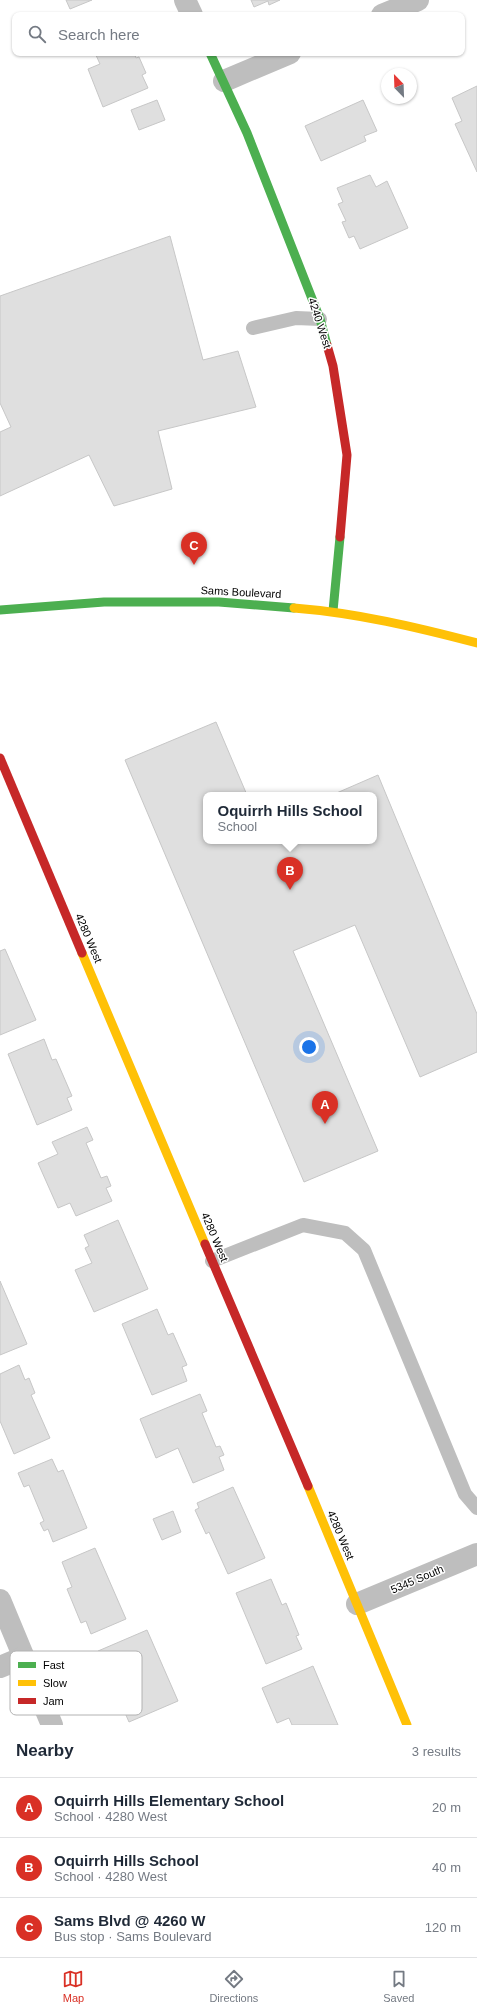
<!DOCTYPE html>
<html lang="en">
<head>
<meta charset="utf-8">
<style>
	body { margin:0; font-family:Arial,sans-serif; background:#f6f6f7; color:#1f2937 }
	.compass { position:absolute; left:381px; top:68px; width:36px; height:36px; border-radius:50%; background:#fff; box-shadow:0 1px 3px #0004; rotate:337deg }
	.you { position:absolute; left:309px; top:1047px; width:14px; height:14px; margin:-10px; border:3px solid #fff; border-radius:50%; background:#1a73e8; box-shadow:0 0 0 6px #1a73e833 }
	.badge { display:grid; place-items:center; width:26px; height:26px; border-radius:50%; background:#d93025; color:#fff; font-size:13px; font-weight:700 }
	.pin { position:absolute; translate:-50% -33px; filter:drop-shadow(0 1px 2px #0008) }
	.pin::after { content:''; position:absolute; top:21px; width:14px; height:12px; background:inherit; clip-path:polygon(0 0,100% 0,50% 100%) }
	.popup { position:absolute; left:203px; top:792px; width:174px; height:52px; box-sizing:border-box; display:grid; place-content:center; border-radius:8px; background:#fff; filter:drop-shadow(0 1px 3px #0005); font-size:13px; white-space:nowrap; color:#747a83 }
	.popup b { font-size:15px; color:#1f2937 }
	.popup::after { content:''; position:absolute; left:50%; top:100%; margin-left:-8px; border:8px solid transparent; border-top-color:#fff }
	.list { margin:0; padding:0; list-style:none }
	h2 { display:flex; justify-content:space-between; align-items:center; height:52px; margin:0; padding:0 16px; font-size:17px }
	h2 small { font-size:13px; font-weight:400; color:#747a83 }
	.list li { display:grid; grid-template-columns:26px 1fr auto; gap:12px; align-items:center; box-sizing:border-box; height:60px; padding:0 16px; border-top:1px solid #e0e1e3 }
	.list b { display:block; font-size:15px; white-space:nowrap }
	.list p { margin:0; font-size:13px; white-space:nowrap; color:#747a83 }
	.list em { font-size:13px; font-style:normal; color:#747a83 }
	.icon { flex:none; width:22px; height:22px; fill:none; stroke:currentColor; stroke-width:2; stroke-linecap:round; stroke-linejoin:round }
	.map { position:relative; flex:none; width:477px; height:1725px; overflow:hidden }
	.search { position:absolute; background:#fff; box-shadow:0 1px 3px #0004; left:12px; right:12px; top:12px; height:44px; display:flex; align-items:center; gap:10px; box-sizing:border-box; padding:0 14px; border-radius:8px; color:#747a83; font-size:15px }
	.sheet { height:232px; background:#fff }
	nav { display:flex; justify-content:space-around; align-items:center; box-sizing:border-box; height:56px; border-top:1px solid #e0e1e3; background:#fff; font-size:11px; color:#747a83 }
	nav a { display:grid; justify-items:center; gap:2px }
	nav .on { color:#d93025 }
	.map>svg:first-child { display:block }
	.building { fill:#dfdfdf; stroke:#c7c7c7 }
	.lines { fill:none; stroke-linecap:round; stroke-linejoin:round }
	.lane { stroke:#bebebe; stroke-width:14 }
	.street { stroke:#bebebe; stroke-width:22 }
	.fast { stroke:#4caf50; stroke-width:9 }
	.slow { stroke:#ffc107; stroke-width:9 }
	.jam { stroke:#c62828; stroke-width:9 }
	.labels { text-anchor:middle; stroke-width:3; stroke-linejoin:round; paint-order:stroke }
	.street-label { font-size:11px; fill:#000; stroke:#fff }
	.key { fill:#fff; stroke:#b2b2b2; stroke-width:1 }
	.key-label { font-size:11px; fill:#000 }
</style>
</head>
<body>
<div class="map">
<svg width="477" height="1725" viewBox="0 0 477 1725">
	<rect width="100%" height="100%" fill="#fff"/>
	<g class="building">
		<path d="M66 0H92L70 9Z"/>
		<path d="M251 0H280L269 5 268 1 254 7Z"/>
		<path d="M95 53H134L136 58 139 57 146 73 142 75 148 88 103 107 88 69 100 64Z"/>
		<path d="M477 86V172L455 124 462 121 452 98Z"/>
		<path d="M157 100 165 120 139 130 131 110Z"/>
		<path d="M363 100 377 131 364 136 366 141 321 161 305 126Z"/>
		<path d="M370 175 376 187 387 181 408 228 360 249 354 236 349 238 342 222 346 221 338 204 343 202 337 188Z"/>
		<path d="M170 236 203 360 238 351 256 407 158 431 172 489 114 506 89 455 0 496V432L11 427 0 403V296Z"/>
		<path d="M216 722 247 795H206V841H374V795H332L378 775 477 1014V1052L420 1077 355 925 293 951 378 1151 304 1182 125 760Z"/>
		<path d="M5 949 36 1020 0 1035V951Z"/>
		<path d="M44 1039 52 1060 56 1059 72 1096 67 1098 72 1110 37 1125 8 1054Z"/>
		<path d="M87 1127 93 1140 86 1143 101 1178 107 1176 111 1186 106 1188 112 1201 76 1216 70 1203 58 1208 38 1163 58 1154 52 1142Z"/>
		<path d="M118 1220 148 1289 94 1312 75 1270 92 1263 85 1248 89 1246 84 1235Z"/>
		<path d="M0 1281 27 1344 0 1355Z"/>
		<path d="M157 1309 168 1335 173 1333 187 1365 182 1367 187 1381 152 1395 122 1324Z"/>
		<path d="M19 1365 25 1380 29 1378 35 1393 31 1395 50 1438 14 1454 0 1421V1374Z"/>
		<path d="M200 1394 207 1411 202 1413 216 1447 220 1446 224 1455 219 1457 224 1470 193 1483 178 1448 156 1458 140 1419Z"/>
		<path d="M52 1459 58 1472 63 1470 87 1528 53 1542 48 1529 44 1531 40 1523 44 1521 29 1485 24 1487 18 1473Z"/>
		<path d="M233 1487 265 1558 228 1574 209 1532 206 1534 195 1510 199 1508 197 1503Z"/>
		<path d="M173 1511 181 1532 162 1540 153 1519Z"/>
		<path d="M95 1548 126 1619 91 1634 86 1621 81 1623 67 1589 72 1587 62 1562Z"/>
		<path d="M271 1579 282 1605 286 1603 299 1635 296 1636 302 1649 266 1664 236 1593Z"/>
		<path d="M147 1630 178 1701 129 1722 98 1651Z"/>
		<path d="M313 1666 338 1725H292L289 1718 277 1723 262 1688Z"/>
	</g>
	<g class="lines">
		<g class="lane">
			<path d="M253 328 296 318 320 319"/>
			<path d="M212 1261 303 1225 345 1233 364 1250 465 1494 477 1508"/>
		</g>
		<g class="street">
			<path d="M185 0 192 15"/>
			<path d="M382 15 418 0"/>
			<path d="M224 81 290 53"/>
			<path d="M0 1600 52 1725"/>
			<path d="M357 1604 477 1554"/>
			<path d="M0 1667 24 1657"/>
		</g>
		<g class="fast">
			<path d="M210 53 247 133 320 319 327 345"/>
			<path d="M0 610 104 602H219L294 608"/>
			<path d="M333 611 340 537"/>
		</g>
		<g class="slow">
			<path d="M294 608C357 613 416 627 477 643"/>
			<path d="M82 953 205 1244"/>
			<path d="M308 1486 407 1725"/>
		</g>
		<g class="jam">
			<path d="M327 345 333 366 347 455 340 537"/>
			<path d="M0 758 82 953"/>
			<path d="M205 1244 308 1486"/>
		</g>
	</g>
	<g class="labels">
		<g class="street-label">
			<text transform="translate(320 323) rotate(72)" y="4">4240 West</text>
			<text transform="translate(241 592) rotate(3)" y="4">Sams Boulevard</text>
			<text transform="translate(89 938) rotate(67)" y="4">4280 West</text>
			<text transform="translate(215 1237) rotate(67)" y="4">4280 West</text>
			<text transform="translate(341 1535) rotate(67)" y="4">4280 West</text>
			<text transform="translate(417 1579) rotate(-23)" y="4">5345 South</text>
		</g>
	</g>
	<rect x="10" y="1651" width="132" height="64" rx="6" class="key"/>
	<rect x="18" y="1662" width="18" height="6" fill="#4caf50"/>
	<rect x="18" y="1680" width="18" height="6" fill="#ffc107"/>
	<rect x="18" y="1698" width="18" height="6" fill="#c62828"/>
	<g class="key-label">
		<text x="43" y="1669">Fast</text>
		<text x="43" y="1687">Slow</text>
		<text x="43" y="1705">Jam</text>
	</g>
</svg>
<svg class="compass" viewBox="-18 -18 36 36"><path d="M0-13l5 13h-10z" fill="#e53935"/><path d="M0 13l5-13h-10z" fill="#747a83"/></svg>
<div class="you"></div>
<div class="pin badge" style="left:325px;top:1124px">A</div>
<div class="pin badge" style="left:290px;top:890px">B</div>
<div class="popup"><b>Oquirrh Hills School</b>School</div>
<div class="pin badge" style="left:194px;top:565px">C</div>
<div class="search"><svg class="icon" aria-label="search" viewBox="0 0 24 24"><circle cx="10" cy="10" r="6"/><path d="M15 15l6 6"/></svg>Search here</div>
</div>
<section class="sheet">
<h2>Nearby<small>3 results</small></h2>
<ul class="list">
<li><span class="badge">A</span><div><b>Oquirrh Hills Elementary School</b><p>School · 4280 West</p></div><em>20 m</em></li>
<li><span class="badge">B</span><div><b>Oquirrh Hills School</b><p>School · 4280 West</p></div><em>40 m</em></li>
<li><span class="badge">C</span><div><b>Sams Blvd @ 4260 W</b><p>Bus stop · Sams Boulevard</p></div><em>120 m</em></li>
</ul>
</section>
<nav>
<a class="on"><svg class="icon" aria-label="map" viewBox="0 0 24 24"><path d="M3 6l6-2 6 2 6-2v14l-6 2-6-2-6 2zM9 4v14M15 6v14"/></svg>Map</a>
<a><svg class="icon" aria-label="directions" viewBox="0 0 24 24"><path d="M12 3l9 9-9 9-9-9zM9 14v-3h6M13 9l2 2-2 2"/></svg>Directions</a>
<a><svg class="icon" aria-label="saved" viewBox="0 0 24 24"><path d="M7 4h10v16l-5-4-5 4z"/></svg>Saved</a>
</nav>
</body>
</html>
